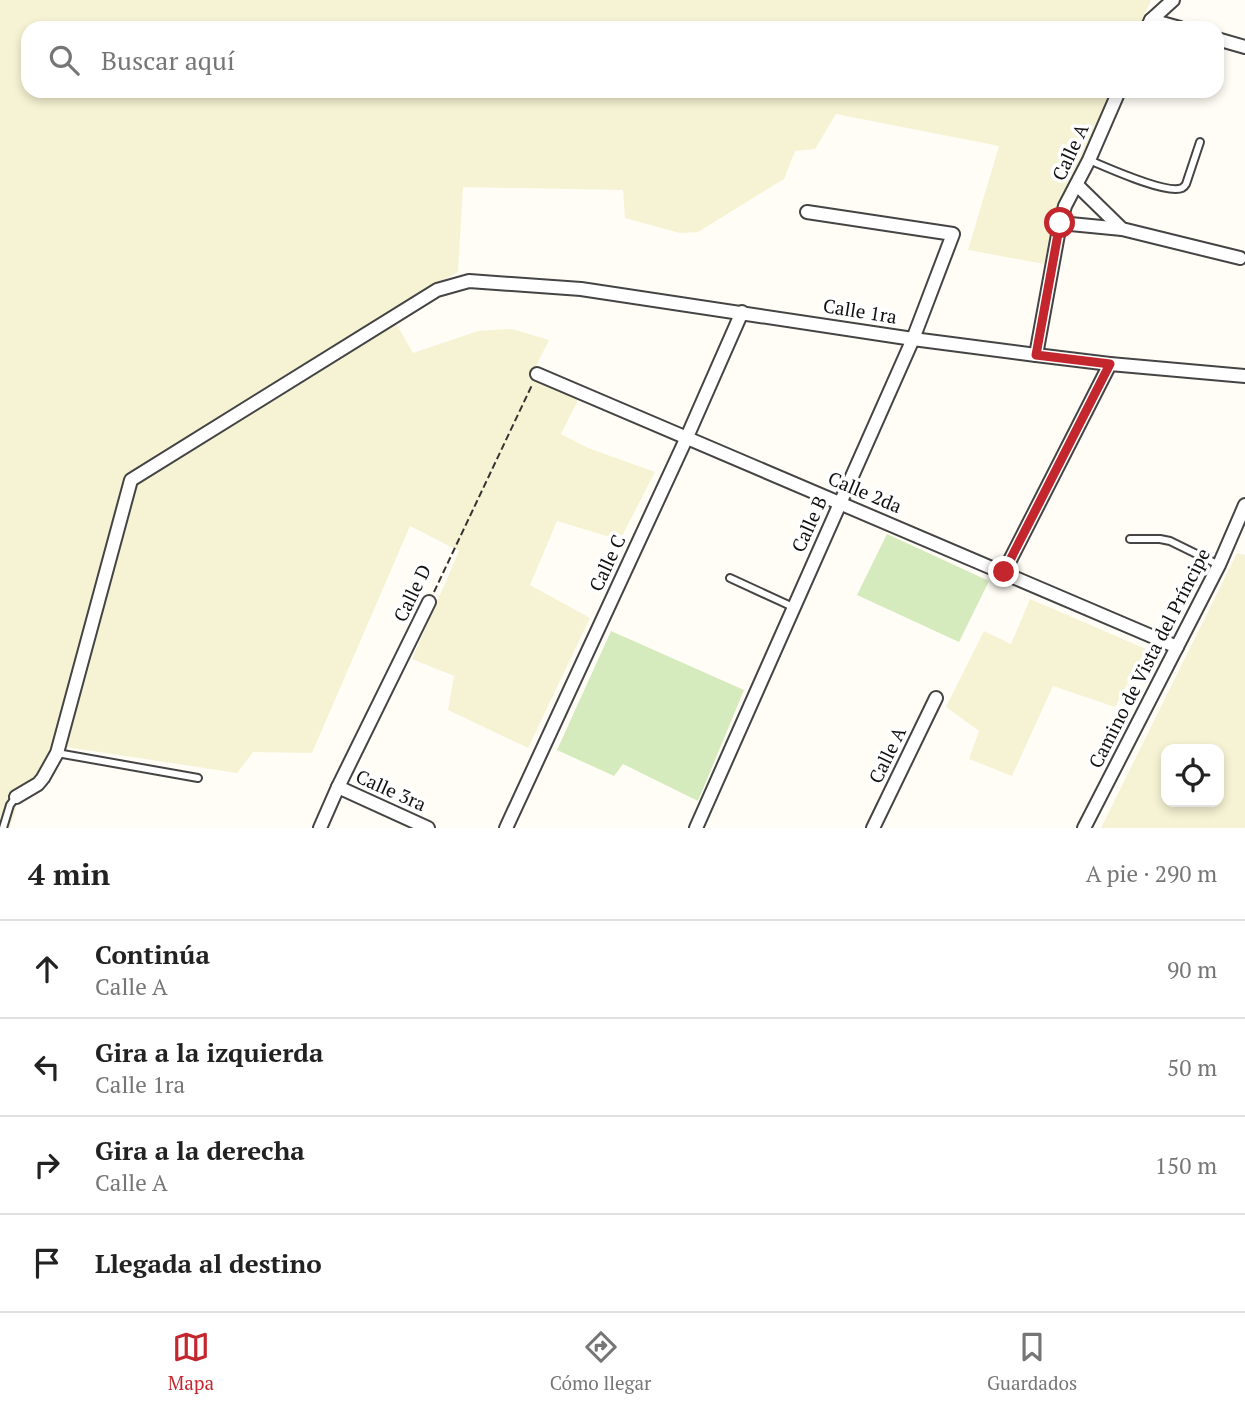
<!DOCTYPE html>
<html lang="es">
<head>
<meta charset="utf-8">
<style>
	body { margin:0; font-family:"PT Serif",serif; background:#f2f2f2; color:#222 }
	.controls { position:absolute; right:21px; bottom:21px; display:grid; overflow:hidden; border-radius:14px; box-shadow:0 4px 10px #0003 }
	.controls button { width:63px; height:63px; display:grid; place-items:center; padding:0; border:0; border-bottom:2px solid #e0e0e0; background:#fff; color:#222; font:35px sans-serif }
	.stop { position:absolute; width:21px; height:21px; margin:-16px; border:5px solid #c4262e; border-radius:50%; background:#fff }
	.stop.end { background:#c4262e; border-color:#fff; box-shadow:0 2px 7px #0008 }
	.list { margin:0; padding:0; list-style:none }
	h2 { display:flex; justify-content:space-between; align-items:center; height:91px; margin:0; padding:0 28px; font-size:30px }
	h2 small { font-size:23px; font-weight:400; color:#767676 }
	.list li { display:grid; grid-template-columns:46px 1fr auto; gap:21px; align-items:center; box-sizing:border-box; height:98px; padding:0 28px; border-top:2px solid #e0e0e0 }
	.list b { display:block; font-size:26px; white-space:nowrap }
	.list p { margin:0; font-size:23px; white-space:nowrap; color:#767676 }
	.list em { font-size:23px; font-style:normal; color:#767676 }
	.icon { flex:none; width:38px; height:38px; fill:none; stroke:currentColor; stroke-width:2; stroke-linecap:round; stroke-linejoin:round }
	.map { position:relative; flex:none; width:1245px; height:828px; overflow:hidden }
	.search { position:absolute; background:#fff; box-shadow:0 4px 10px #0003; left:21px; right:21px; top:21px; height:77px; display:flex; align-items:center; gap:18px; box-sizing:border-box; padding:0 24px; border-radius:21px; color:#767676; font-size:26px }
	.sheet { height:483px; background:#fff }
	nav { display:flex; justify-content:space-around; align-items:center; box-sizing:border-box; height:98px; border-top:2px solid #e0e0e0; background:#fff; font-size:19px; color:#767676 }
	nav a { display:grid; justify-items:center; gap:4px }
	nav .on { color:#c4262e }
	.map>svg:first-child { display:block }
	.farmland { fill:#f6f3d4; fill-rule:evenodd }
	.green { fill:#d5ebbd }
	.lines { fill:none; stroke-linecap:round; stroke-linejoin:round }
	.service-casing { stroke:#444; stroke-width:10 }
	.minor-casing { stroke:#444; stroke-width:16 }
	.path { stroke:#333; stroke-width:2; stroke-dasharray:7 3.5; stroke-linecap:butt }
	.service { stroke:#fff; stroke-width:6 }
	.minor { stroke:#fff; stroke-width:12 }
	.route { stroke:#c4262e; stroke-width:9 }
	.labels { text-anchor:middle; stroke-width:7; stroke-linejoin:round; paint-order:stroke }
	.street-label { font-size:19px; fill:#111; stroke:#fff }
</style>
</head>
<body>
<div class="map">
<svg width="1245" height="828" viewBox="0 0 1245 828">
	<rect width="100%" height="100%" fill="#fffdf5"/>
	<g class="farmland">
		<path d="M0 0H1151L1139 28H28V91H1114L1044 264 968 250 999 146 836 114 815 149 795 151 784 179 698 232 680 233 625 218 623 190 463 187 458 272 389 311 413 353 478 331 512 329 549 340 534 370 580 396 561 434 588 448 655 472 620 540 557 521 530 585 590 618 528 748 448 710 454 676 412 659 459 551 410 526 312 753 253 752 237 773 66 747 45 783 18 801 10 828H0Z"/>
		<path d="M1237 553 1245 555V828H1101ZM1219 749V802H1166V749Z"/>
		<path d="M1030 599 1146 649 1115 707 1053 686 1012 776 969 759 979 731 946 707 984 631 1011 644Z"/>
	</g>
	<g class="green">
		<path d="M887 534 989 581 959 642 857 595Z"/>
		<path d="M611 631 744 690 698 801 623 764 614 776 557 750Z"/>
	</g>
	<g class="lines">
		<defs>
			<g id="service">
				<path d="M1089 160C1106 167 1167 195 1182 188 1184 187 1185 186 1186 184L1200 142"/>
				<path d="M1130 539H1160L1170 541 1219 565"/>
				<path d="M730 578 793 607"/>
				<path d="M57 753 198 778"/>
				<path d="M3 828 10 805 16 797"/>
			</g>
			<g id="minor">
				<path d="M1151 20 1180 28"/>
				<path d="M1147 28 1151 20 1173 0"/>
				<path d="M1217 39 1245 47"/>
				<path d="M1077 185 1122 229 1240 258"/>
				<path d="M1060 223 1122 229"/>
				<path d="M1036 355 1059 229 1065 206 1089 160 1119 91"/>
				<path d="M537 374 1177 647"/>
				<path d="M1004 572 1110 364"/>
				<path d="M338 787 428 828"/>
				<path d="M16 797 38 784 43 778 57 753 131 480 437 290 469 281 581 289 913 339 1036 355 1110 364 1245 376"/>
				<path d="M320 828 338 787 429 602"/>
				<path d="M506 828 687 437 742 312"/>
				<path d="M696 828 913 339 953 234 807 212"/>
				<path d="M873 828 936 698"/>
				<path d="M1084 828 1219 565 1245 505"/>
			</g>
		</defs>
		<use href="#service" class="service-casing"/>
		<use href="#minor" class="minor-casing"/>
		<path class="path" d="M434 592 532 385"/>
		<use href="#service" class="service"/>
		<use href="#minor" class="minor"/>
	</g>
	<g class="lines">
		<path class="route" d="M1004 572 1110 364 1036 355 1060 223"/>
	</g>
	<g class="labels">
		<g class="street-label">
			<text transform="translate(1070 152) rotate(-65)" y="7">Calle A</text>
			<text transform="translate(860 311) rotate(9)" y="7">Calle 1ra</text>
			<text transform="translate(865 492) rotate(23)" y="7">Calle 2da</text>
			<text transform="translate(809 524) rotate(-66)" y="7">Calle B</text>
			<text transform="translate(607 563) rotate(-65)" y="7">Calle C</text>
			<text transform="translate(412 593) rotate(-64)" y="7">Calle D</text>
			<text transform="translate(1149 658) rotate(-63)" y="7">Camino de Vista del Príncipe</text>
			<text transform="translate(887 755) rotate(-64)" y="7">Calle A</text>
			<text transform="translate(391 790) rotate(24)" y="7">Calle 3ra</text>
		</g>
	</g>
</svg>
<div class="controls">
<button><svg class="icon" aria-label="locate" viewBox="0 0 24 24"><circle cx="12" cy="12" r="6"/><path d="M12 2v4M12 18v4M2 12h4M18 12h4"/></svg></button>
</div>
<div class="stop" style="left:1060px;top:223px"></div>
<div class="stop end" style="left:1004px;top:572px"></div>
<div class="search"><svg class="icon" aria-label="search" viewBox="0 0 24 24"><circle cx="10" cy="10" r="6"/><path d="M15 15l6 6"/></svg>Buscar aquí</div>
</div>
<section class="sheet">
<h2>4 min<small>A pie · 290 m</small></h2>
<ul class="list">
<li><svg class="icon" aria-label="ahead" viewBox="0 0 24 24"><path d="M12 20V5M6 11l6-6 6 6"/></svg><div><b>Continúa</b><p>Calle A</p></div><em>90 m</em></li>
<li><svg class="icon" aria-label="left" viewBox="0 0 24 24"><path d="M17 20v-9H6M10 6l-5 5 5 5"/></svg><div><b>Gira a la izquierda</b><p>Calle 1ra</p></div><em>50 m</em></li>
<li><svg class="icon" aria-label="right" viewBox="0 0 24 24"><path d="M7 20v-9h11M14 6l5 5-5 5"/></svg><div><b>Gira a la derecha</b><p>Calle A</p></div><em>150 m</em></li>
<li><svg class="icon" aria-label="arrive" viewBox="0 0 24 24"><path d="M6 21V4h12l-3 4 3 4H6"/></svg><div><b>Llegada al destino</b></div></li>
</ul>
</section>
<nav>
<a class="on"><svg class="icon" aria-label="map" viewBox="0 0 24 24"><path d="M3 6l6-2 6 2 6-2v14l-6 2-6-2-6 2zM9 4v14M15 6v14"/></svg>Mapa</a>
<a><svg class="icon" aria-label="directions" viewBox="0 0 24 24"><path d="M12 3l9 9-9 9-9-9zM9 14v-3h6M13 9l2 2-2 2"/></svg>Cómo llegar</a>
<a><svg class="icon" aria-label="saved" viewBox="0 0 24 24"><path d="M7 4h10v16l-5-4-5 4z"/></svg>Guardados</a>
</nav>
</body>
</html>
